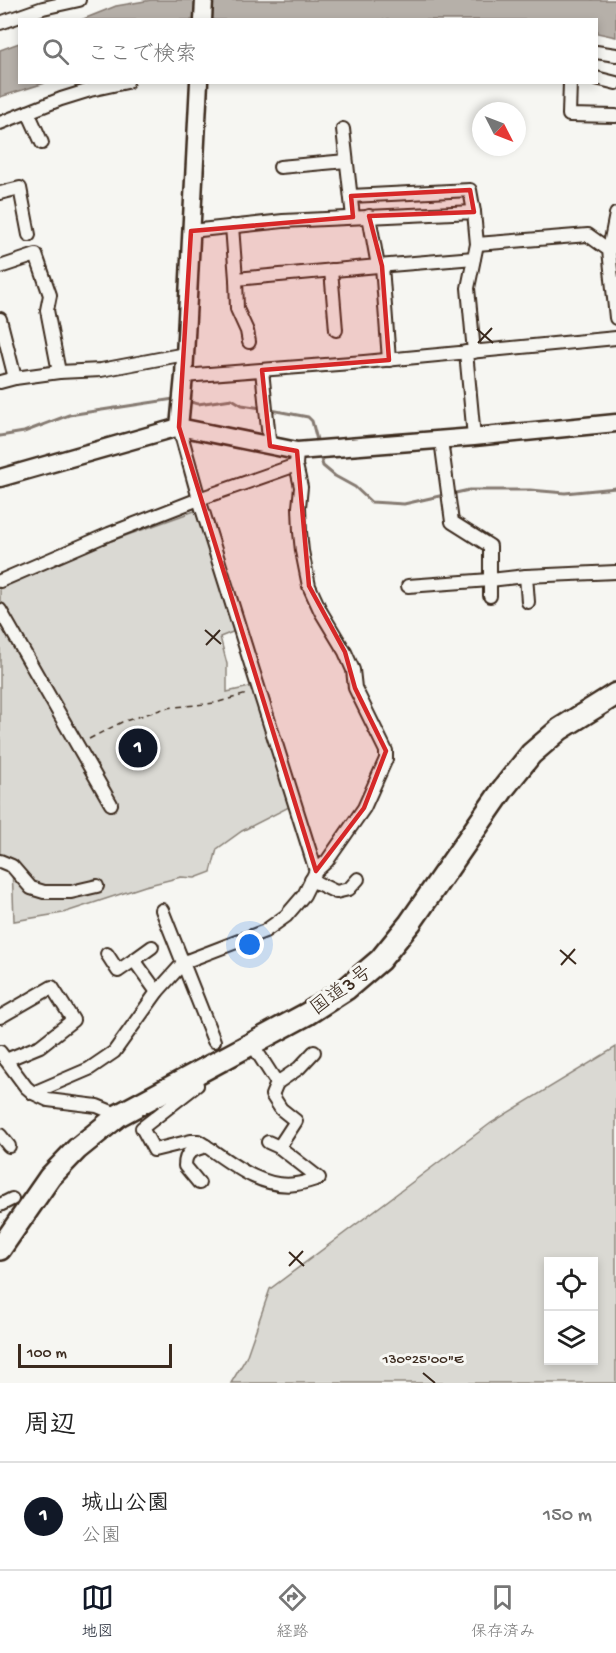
<!DOCTYPE html>
<html lang="ja">
<head>
<meta charset="utf-8">
<style>
	body { margin:0; font-family:"Gochi Hand","Klee One",sans-serif; background:#f6f6f6; color:#222 }
	.controls { position:absolute; right:18px; bottom:18px; display:grid; overflow:hidden; border-radius:0px; box-shadow:0 3px 9px #0003 }
	.controls button { width:54px; height:54px; display:grid; place-items:center; padding:0; border:0; border-bottom:2px solid #e0e0e0; background:#fff; color:#222; font:30px sans-serif }
	.compass { position:absolute; left:472px; top:102px; width:54px; height:54px; border-radius:50%; background:#fff; box-shadow:0 3px 9px #0003; rotate:132deg }
	.scale { position:absolute; left:18px; bottom:15px; width:154px; box-sizing:border-box; padding-left:6px; border:3px solid #3b2a1e; border-top:0; font-size:16px; line-height:21px; white-space:nowrap; color:#3b2a1e; -webkit-text-stroke:4px #f6f6f2; paint-order:stroke }
	.you { position:absolute; left:250px; top:945px; width:21px; height:21px; margin:-15px; border:4px solid #fff; border-radius:50%; background:#1a73e8; box-shadow:0 0 0 9px #1a73e833 }
	.badge { display:grid; place-items:center; width:39px; height:39px; border-radius:50%; background:#111827; color:#fff; font-size:20px; font-weight:700 }
	.pin { position:absolute; translate:-50% -50%; border:3px solid #fff; box-shadow:0 2px 6px #0006 }
	.list { margin:0; padding:0; list-style:none }
	h2 { display:flex; justify-content:space-between; align-items:center; height:78px; margin:0; padding:0 24px; font-size:26px }
	h2 small { font-size:20px; font-weight:400; color:#767676 }
	.list li { display:grid; grid-template-columns:39px 1fr auto; gap:18px; align-items:center; box-sizing:border-box; height:108px; padding:0 24px; border-top:2px solid #e0e0e0 }
	.list b { display:block; font-size:22px; white-space:nowrap }
	.list p { margin:0; font-size:20px; white-space:nowrap; color:#767676 }
	.list em { font-size:20px; font-style:normal; color:#767676 }
	.icon { flex:none; width:33px; height:33px; fill:none; stroke:currentColor; stroke-width:2; stroke-linecap:round; stroke-linejoin:round }
	.map { position:relative; flex:none; width:616px; height:1383px; overflow:hidden }
	.search { position:absolute; background:#fff; box-shadow:0 3px 9px #0003; left:18px; right:18px; top:18px; height:66px; display:flex; align-items:center; gap:15px; box-sizing:border-box; padding:0 21px; border-radius:0px; color:#767676; font-size:22px }
	.sheet { height:186px; background:#fff }
	nav { display:flex; justify-content:space-around; align-items:center; box-sizing:border-box; height:84px; border-top:2px solid #e0e0e0; background:#fff; font-size:16px; color:#767676 }
	nav a { display:grid; justify-items:center; gap:3px }
	nav .on { color:#111827 }
	.map>svg:first-child { display:block }
	.green { fill:#dad9d3; stroke:#8a8278; stroke-width:1.5; fill-rule:evenodd }
	.water { fill:#b6b0a9; stroke:#857a71; stroke-width:1.5 }
	.lines { fill:none; stroke-linecap:round; stroke-linejoin:round }
	.stream { stroke:#857a71; stroke-width:3 }
	.street-casing { stroke:#3b2a1e; stroke-width:16 }
	.secondary-casing { stroke:#3b2a1e; stroke-width:21 }
	.highway-casing { stroke:#3b2a1e; stroke-width:26 }
	.path { stroke:#3b2a1e; stroke-width:1.5; stroke-dasharray:6 4.5; stroke-linecap:butt }
	.street { stroke:#f6f6f2; stroke-width:12 }
	.secondary { stroke:#f6f6f2; stroke-width:16 }
	.highway { stroke:#f6f6f2; stroke-width:21 }
	.marked { fill:#d62828; fill-opacity:0.2; stroke:#d62828; stroke-width:4.5; stroke-linejoin:round }
	.ticks { fill:none; stroke:#3b2a1e; stroke-width:2 }
	.labels { text-anchor:middle; stroke-width:6; stroke-linejoin:round; paint-order:stroke }
	.street-label { font-size:20px; fill:#3b2a1e; stroke:#f6f6f2 }
	.ticks-label { font-size:15px; text-anchor:middle; fill:#3b2a1e; stroke:#f6f6f2; stroke-width:6; stroke-linejoin:round; paint-order:stroke }
</style>
</head>
<body>
<div class="map">
<svg width="616" height="1383" viewBox="0 0 616 1383">
	<rect width="100%" height="100%" fill="#f6f6f2"/>
	<filter id="ink" filterUnits="userSpaceOnUse"><feTurbulence type="fractalNoise" baseFrequency=".0167" numOctaves="2"/><feDisplacementMap in="SourceGraphic" scale="12" xChannelSelector="R" yChannelSelector="G"/><feConvolveMatrix kernelMatrix="1 2 1 2 8 2 1 2 1" color-interpolation-filters="sRGB"/></filter>
	<g filter="url(#ink)">
		<g class="green">
			<path d="M200 509 240 629 220 637 227 664V692L254 686 295 804 242 831 217 849 211 872 195 878 181 877 145 886 63 913 14 921 12 866 0 861V581Z"/>
			<path d="M616 1047V1383H231L246 1358 270 1289 491 1123ZM548 1262H594V1360H548Z"/>
		</g>
		<g class="water">
			<path d="M151 0H616V37L597 33 596 20H81L116 6Z"/>
			<path d="M19 43 20 82 45 83 0 97V50Z"/>
		</g>
		<g class="lines">
			<g class="stream">
				<path d="M191 402 198 404 232 399 242 405 261 408"/>
				<path d="M271 410 308 417 312 421 317 440"/>
				<path d="M0 436 24 432 69 415 174 399"/>
				<path d="M321 459 323 466 335 476 355 487 371 502 404 504 444 495"/>
				<path d="M451 494 469 490H530L565 493 616 488"/>
			</g>
			<defs>
				<g id="street">
					<path d="M0 23 43 8 79 0"/>
					<path d="M596 52 616 55"/>
					<path d="M596 78 616 83"/>
					<path d="M570 82 569 115 616 116"/>
					<path d="M28 112 42 143"/>
					<path d="M0 123 61 99 90 90 127 82"/>
					<path d="M343 129 353 217"/>
					<path d="M280 167 346 161"/>
					<path d="M0 193 20 188 29 235"/>
					<path d="M351 196 470 190 474 212"/>
					<path d="M232 226 236 279 378 266 369 216"/>
					<path d="M191 231 283 221 474 212 477 244 468 288 474 352"/>
					<path d="M477 244 588 235 609 250 616 318"/>
					<path d="M609 250 616 214"/>
					<path d="M378 266 474 258"/>
					<path d="M382 266 389 360"/>
					<path d="M0 267 36 255 50 295 47 310 59 372"/>
					<path d="M331 270 336 330"/>
					<path d="M236 279 237 309 247 331 249 342"/>
					<path d="M0 319 15 378"/>
					<path d="M466 352 474 437"/>
					<path d="M262 370 269 439 268 445"/>
					<path d="M184 376 364 362 616 338"/>
					<path d="M0 382 15 378 59 372 101 370 185 354"/>
					<path d="M179 427 199 499 316 871"/>
					<path d="M441 440 452 522 490 546V596"/>
					<path d="M526 576 616 572"/>
					<path d="M0 581 109 534 199 499 296 465"/>
					<path d="M408 586 490 580 526 576 528 602"/>
					<path d="M0 610 111 804"/>
					<path d="M0 861 12 866 31 888 44 892H71L97 886"/>
					<path d="M311 880 336 892 349 889 358 879"/>
					<path d="M162 910 214 1041"/>
					<path d="M107 954 118 971 134 960 157 992"/>
					<path d="M134 960 152 947"/>
					<path d="M0 1017 52 987 73 1020 40 1046 6 1060"/>
					<path d="M252 1044 277 1083 272 1095 281 1109 296 1121 279 1147 268 1142"/>
					<path d="M0 1052 26 1087 33 1093 48 1100 97 1106 119 1115"/>
					<path d="M194 1075 197 1085 142 1128 154 1150 191 1141H198L206 1146"/>
					<path d="M277 1083 299 1068 314 1052"/>
					<path d="M33 1093 89 1069 114 1052 157 992 184 962 265 931 286 916 304 895 316 871 327 861 364 808 386 759V751L355 688 353 670 345 652 321 612 309 586 302 551 300 532 299 507 301 487 296 465 297 451"/>
					<path d="M0 1135 9 1146"/>
					<path d="M199 1183 185 1166C185 1151 193 1150 206 1146 232 1164 262 1189 296 1184 304 1183 312 1180 319 1178L279 1147"/>
					<path d="M0 1205 12 1199"/>
				</g>
				<g id="secondary">
					<path d="M203 20 204 0"/>
					<path d="M179 427 184 376 199 82"/>
					<path d="M0 478 179 427 297 451 474 437 616 423"/>
				</g>
				<path id="highway" d="M0 1249 50 1177 77 1149 119 1115 307 1014 346 989 380 960 410 923 503 789 531 754 560 729 616 694"/>
			</defs>
			<use href="#street" class="street-casing"/>
			<use href="#secondary" class="secondary-casing"/>
			<use href="#highway" class="highway-casing"/>
			<path class="path" d="M89 739 122 722 166 708 215 703 247 694"/>
			<use href="#street" class="street"/>
			<use href="#secondary" class="secondary"/>
			<use href="#highway" class="highway"/>
		</g>
	</g>
	<path class="marked" d="M470 190 474 212 369 216 382 266 389 360 262 370 270 446 297 451 309 586 345 652 355 688 386 751 364 808 316 871 179 427 191 231 353 217 351 196Z"/>
	<path class="ticks" d="M477 329 493 343M478 343 492 328M205 630 221 644M206 645 220 630M560 950 576 964M561 965 575 949M289 1252 304 1266M289 1266 303 1251M423 1373 435 1383"/>
	<g class="labels">
		<g class="street-label">
			<text transform="translate(340 989) rotate(-36)" y="7">国道3号</text>
		</g>
	</g>
	<g class="ticks-label">
		<text x="423" y="1363">130°25'00"E</text>
	</g>
</svg>
<div class="controls">
<button><svg class="icon" aria-label="locate" viewBox="0 0 24 24"><circle cx="12" cy="12" r="6"/><path d="M12 2v4M12 18v4M2 12h4M18 12h4"/></svg></button>
<button><svg class="icon" aria-label="layers" viewBox="0 0 24 24"><path d="M12 4l9 5-9 5-9-5zM3 14l9 5 9-5"/></svg></button>
</div>
<svg class="compass" viewBox="-18 -18 36 36"><path d="M0-13l5 13h-10z" fill="#e53935"/><path d="M0 13l5-13h-10z" fill="#767676"/></svg>
<div class="scale">100 m</div>
<div class="you"></div>
<div class="pin badge" style="left:138px;top:748px">1</div>
<div class="search"><svg class="icon" aria-label="search" viewBox="0 0 24 24"><circle cx="10" cy="10" r="6"/><path d="M15 15l6 6"/></svg>ここで検索</div>
</div>
<section class="sheet">
<h2>周辺<small></small></h2>
<ul class="list">
<li><span class="badge">1</span><div><b>城山公園</b><p>公園</p></div><em>150 m</em></li>
</ul>
</section>
<nav>
<a class="on"><svg class="icon" aria-label="map" viewBox="0 0 24 24"><path d="M3 6l6-2 6 2 6-2v14l-6 2-6-2-6 2zM9 4v14M15 6v14"/></svg>地図</a>
<a><svg class="icon" aria-label="directions" viewBox="0 0 24 24"><path d="M12 3l9 9-9 9-9-9zM9 14v-3h6M13 9l2 2-2 2"/></svg>経路</a>
<a><svg class="icon" aria-label="saved" viewBox="0 0 24 24"><path d="M7 4h10v16l-5-4-5 4z"/></svg>保存済み</a>
</nav>
</body>
</html>
